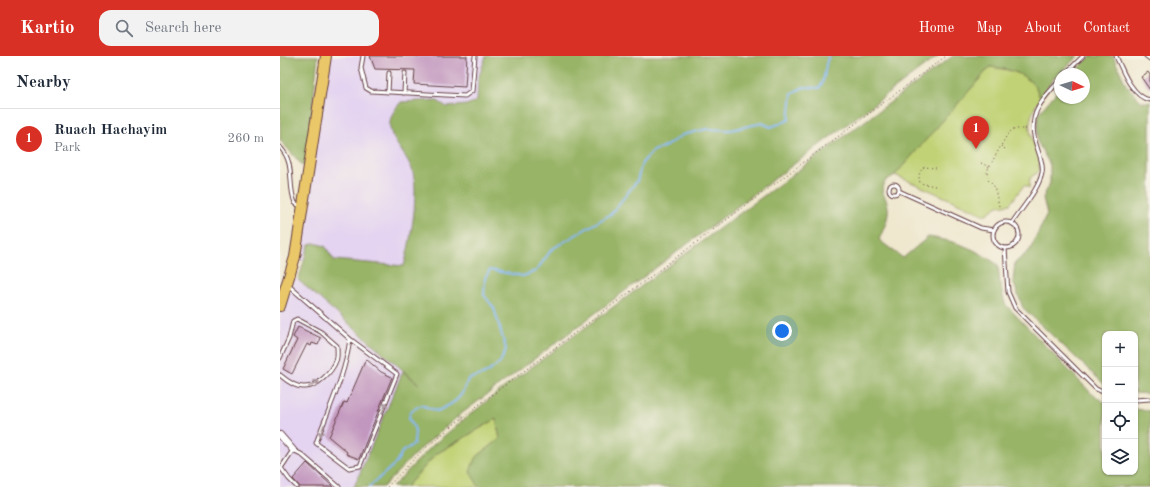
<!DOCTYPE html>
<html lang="en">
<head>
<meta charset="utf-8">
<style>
	body { margin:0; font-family:"Old Standard TT",serif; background:#f2f2f3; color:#1f2937 }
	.controls { position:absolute; right:12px; bottom:12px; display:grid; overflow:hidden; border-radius:8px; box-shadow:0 1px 3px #0004 }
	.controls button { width:36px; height:36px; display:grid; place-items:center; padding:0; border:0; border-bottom:1px solid #e0e1e3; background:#fff; color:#1f2937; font:20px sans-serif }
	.compass { position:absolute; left:774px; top:12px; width:36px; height:36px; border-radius:50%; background:#fff; box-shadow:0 1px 3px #0004; rotate:94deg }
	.you { position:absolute; left:502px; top:275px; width:14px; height:14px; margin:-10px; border:3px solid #fff; border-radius:50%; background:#1a73e8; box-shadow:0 0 0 6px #1a73e833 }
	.badge { display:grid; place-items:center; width:26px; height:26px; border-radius:50%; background:#d93025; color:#fff; font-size:13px; font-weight:700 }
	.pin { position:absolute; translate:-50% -33px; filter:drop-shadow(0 1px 2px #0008) }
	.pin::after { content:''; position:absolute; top:21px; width:14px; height:12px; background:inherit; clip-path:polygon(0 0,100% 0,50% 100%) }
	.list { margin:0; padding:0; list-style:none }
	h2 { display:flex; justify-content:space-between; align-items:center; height:52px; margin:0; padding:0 16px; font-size:17px }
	h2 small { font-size:13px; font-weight:400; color:#747a83 }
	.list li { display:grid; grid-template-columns:26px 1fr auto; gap:12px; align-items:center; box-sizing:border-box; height:60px; padding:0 16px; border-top:1px solid #e0e1e3 }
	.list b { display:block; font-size:15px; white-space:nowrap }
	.list p { margin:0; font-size:13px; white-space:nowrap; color:#747a83 }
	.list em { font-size:13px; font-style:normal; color:#747a83 }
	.icon { flex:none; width:22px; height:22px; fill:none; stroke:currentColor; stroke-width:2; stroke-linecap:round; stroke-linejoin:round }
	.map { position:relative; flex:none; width:870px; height:431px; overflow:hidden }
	header { display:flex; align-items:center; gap:24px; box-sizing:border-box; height:56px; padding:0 20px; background:#d93025; color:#fff }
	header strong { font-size:19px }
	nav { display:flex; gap:22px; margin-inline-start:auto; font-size:14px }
	.search { width:280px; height:36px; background:#f2f2f3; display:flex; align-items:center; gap:10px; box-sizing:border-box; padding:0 14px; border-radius:12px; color:#747a83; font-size:15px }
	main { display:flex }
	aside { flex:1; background:#fff }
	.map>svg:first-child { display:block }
	.built { fill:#e4d3f1 }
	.green { fill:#c0d275; stroke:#857850 }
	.forest { fill:#98b466; stroke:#716a48 }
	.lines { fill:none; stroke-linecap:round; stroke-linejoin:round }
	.stream { stroke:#88b9f4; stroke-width:2 }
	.building { fill:#c297bf }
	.lane-casing { stroke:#633d43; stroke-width:5 }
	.street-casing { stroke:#633d43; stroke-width:8 }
	.primary-casing { stroke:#633d43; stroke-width:12 }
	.path { stroke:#633d43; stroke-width:1; stroke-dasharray:1 3; stroke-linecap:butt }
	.lane { stroke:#fff; stroke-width:3 }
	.street { stroke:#fff; stroke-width:6 }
	.primary { stroke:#eac769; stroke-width:10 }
	.oneway { stroke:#ae9aa0 }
</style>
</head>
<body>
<header>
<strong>Kartio</strong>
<div class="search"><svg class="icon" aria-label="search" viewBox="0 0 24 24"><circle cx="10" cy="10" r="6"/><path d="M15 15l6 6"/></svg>Search here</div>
<nav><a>Home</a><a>Map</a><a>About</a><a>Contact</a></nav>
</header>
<main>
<aside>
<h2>Nearby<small></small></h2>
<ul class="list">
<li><span class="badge">1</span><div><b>Ruach Hachayim</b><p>Park</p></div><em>260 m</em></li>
</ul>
</aside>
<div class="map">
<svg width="870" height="431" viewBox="0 0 870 431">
	<rect width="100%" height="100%" fill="#f7f3e8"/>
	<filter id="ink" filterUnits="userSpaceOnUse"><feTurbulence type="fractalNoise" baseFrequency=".025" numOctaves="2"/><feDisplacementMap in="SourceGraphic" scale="8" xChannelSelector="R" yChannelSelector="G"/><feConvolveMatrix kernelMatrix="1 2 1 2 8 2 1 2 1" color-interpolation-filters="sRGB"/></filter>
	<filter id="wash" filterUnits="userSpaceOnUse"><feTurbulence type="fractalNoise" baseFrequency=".012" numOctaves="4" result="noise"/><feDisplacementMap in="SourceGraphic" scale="16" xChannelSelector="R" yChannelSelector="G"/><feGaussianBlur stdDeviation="0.9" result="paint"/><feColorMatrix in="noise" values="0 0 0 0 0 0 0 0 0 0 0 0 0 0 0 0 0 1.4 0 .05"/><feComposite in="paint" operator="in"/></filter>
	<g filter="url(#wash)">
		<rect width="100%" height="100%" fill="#efe7ce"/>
		<g class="built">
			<path d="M46 0H273L140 215 15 204Z"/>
			<path d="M14 221 123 315 74 431H0V250Z"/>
		</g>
		<g class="green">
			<path d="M710 11C732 14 753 18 760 42 737 79 760 83 759 115L750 122 749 132 744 129 730 148 718 150 705 159 615 119Z"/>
			<path d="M216 363 220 383 195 402 199 431H126L156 398Z"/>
		</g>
		<g class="forest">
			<path d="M0 0H38L27 102 23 110 0 84Z"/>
			<path d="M206 0H658L177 361 182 365 222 333 673 0H798L773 23 760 42C753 19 732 13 710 11L615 119 605 125 602 136C614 154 606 166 599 184L623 202 648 181C676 185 695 192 718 209L720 228 725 248 812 338 825 347V416H855V353L870 355V431H199L190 416 195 402 220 383 216 363 156 398 126 431H112L153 389 182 365 177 361 135 398 103 431H74L123 315 139 328 18 224C23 213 24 200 29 189L34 187 45 190 54 204 124 210C130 188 135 158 135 135 135 128 134 119 132 113 121 87 95 74 121 46L156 44 167 51 186 49 197 45 198 23Z"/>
			<path d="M811 0H833L846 29 862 46H870V338L855 337V278H825V329L743 252 733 225 735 207 750 194 767 158 763 142 770 127V109L757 85 758 58 780 32V42H804V18H792Z"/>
		</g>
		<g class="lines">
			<path class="stream" d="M89 431 116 407 122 396 134 388 135 374 129 362 131 355 141 349 157 355C175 347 182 343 188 323L205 318 220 307 226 293 214 252 204 239 205 222 210 214 243 220 256 215 272 193 331 158 357 125 362 107 373 95 386 90 402 79 427 73 451 74 482 67 491 71 509 64 512 37 524 31 539 32C547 24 543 10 549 0"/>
		</g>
		<g id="blocks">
			<g class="building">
				<path d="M90 0H187L185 31 134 28 135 14 95 13Z"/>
				<path d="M868 16 870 19V34L861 21Z"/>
				<path d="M18 271 41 282 38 289 32 287 31 290 27 288 12 318 3 313 17 284 13 281Z"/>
				<path d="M86 303 101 316 112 321 79 403 66 398 67 396 49 381 64 346 67 347Z"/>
				<path d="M27 407 29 409 53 431H20L13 423Z"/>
			</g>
		</g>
	</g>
	<g filter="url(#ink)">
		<use href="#blocks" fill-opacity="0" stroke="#633d43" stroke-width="1"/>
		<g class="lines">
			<defs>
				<g id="lane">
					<path d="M83 0 81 12 86 32 91 35 185 40 192 35 195 0"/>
					<path d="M836 0C842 14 853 42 870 44"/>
					<path d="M866 0 870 3"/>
					<path d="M785 18 803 0"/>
					<path d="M108 36 109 17"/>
					<path d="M124 37 125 17"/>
					<path d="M0 91C16 108 7 127 15 147L20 150"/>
					<circle cx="614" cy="133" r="5"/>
					<path d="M619 135 701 172 714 174"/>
					<circle cx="726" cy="179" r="13"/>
					<path d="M732 167C741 153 759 133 762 117 764 108 759 99 757 91 746 60 760 46 780 24"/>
					<path d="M725 192 728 236 735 252 816 333 825 337"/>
					<path d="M9 230 70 283 117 318 80 410 69 412 36 387C49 352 65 320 70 283"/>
					<path d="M0 302 9 282 13 265 17 263 41 276 57 290C57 295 58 301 56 305 52 316 37 331 25 331 16 332 7 325 0 319"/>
					<path d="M855 344 870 343"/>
					<path d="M17 431 9 423 1 412 13 394 21 398 59 431"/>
				</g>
				<path id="street" d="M0 379 13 394"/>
				<path id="primary" d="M0 250 15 201 46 0"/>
			</defs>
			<use href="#lane" class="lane-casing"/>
			<use href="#street" class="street-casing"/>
			<use href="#primary" class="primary-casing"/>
			<g class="path">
				<path d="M721 90 725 93"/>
				<path d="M701 107 709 111"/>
				<path d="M655 130 640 127C638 120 639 116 644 111L656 112"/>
				<path d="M719 150 714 130 708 124 707 115 727 79 733 73H748"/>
				<path d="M107 431 141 396 189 356 666 0"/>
			</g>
			<use href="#lane" class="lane"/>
			<use href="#street" class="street"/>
			<use href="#primary" class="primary"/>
		</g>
		<defs><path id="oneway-shaft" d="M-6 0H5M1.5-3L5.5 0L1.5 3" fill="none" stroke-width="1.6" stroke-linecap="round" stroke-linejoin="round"/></defs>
		<g class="oneway">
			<use href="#oneway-shaft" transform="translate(34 328) rotate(-29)"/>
			<use href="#oneway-shaft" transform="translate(104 352) rotate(-68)"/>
			<use href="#oneway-shaft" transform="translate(42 374) rotate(112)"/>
		</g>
	</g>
</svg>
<div class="controls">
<button>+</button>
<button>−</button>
<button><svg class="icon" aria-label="locate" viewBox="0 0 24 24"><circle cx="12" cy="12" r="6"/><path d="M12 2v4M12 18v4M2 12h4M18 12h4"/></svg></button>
<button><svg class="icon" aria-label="layers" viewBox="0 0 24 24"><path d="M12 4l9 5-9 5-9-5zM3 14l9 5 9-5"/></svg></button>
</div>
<svg class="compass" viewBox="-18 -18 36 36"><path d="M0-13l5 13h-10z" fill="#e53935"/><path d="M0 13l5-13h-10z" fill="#747a83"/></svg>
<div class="you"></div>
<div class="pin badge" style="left:696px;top:93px">1</div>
</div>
</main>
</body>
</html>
